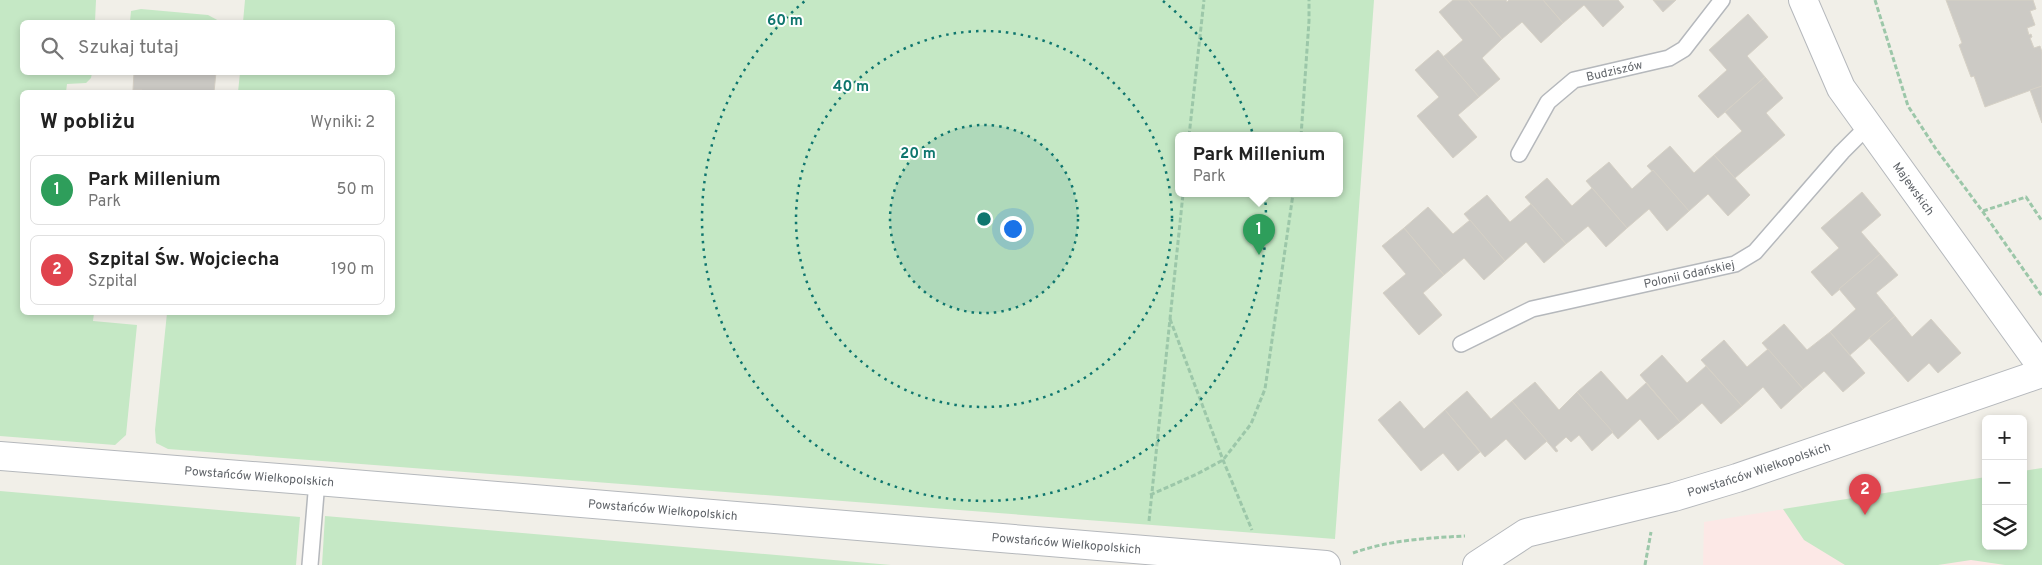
<!DOCTYPE html>
<html lang="pl">
<head>
<meta charset="utf-8">
<style>
	body { margin:0; font-family:Overpass,sans-serif; background:#f2f2f2; color:#222 }
	.controls { position:absolute; right:15px; bottom:15px; display:grid; overflow:hidden; border-radius:8px; box-shadow:0 2px 8px #0003 }
	.controls button { width:45px; height:45px; display:grid; place-items:center; padding:0; border:0; border-bottom:1px solid #e0e0e0; background:#fff; color:#222; font:25px sans-serif }
	.you { position:absolute; left:1012px; top:228px; width:18px; height:18px; margin:-12px; border:4px solid #fff; border-radius:50%; background:#1a73e8; box-shadow:0 0 0 8px #1a73e833 }
	.badge { display:grid; place-items:center; width:32px; height:32px; border-radius:50%; background:#ea4335; color:#fff; font-size:16px; font-weight:700 }
	.pin { position:absolute; translate:-50% -41px; filter:drop-shadow(0 1px 2px #0008) }
	.pin::after { content:''; position:absolute; top:26px; width:18px; height:15px; background:inherit; clip-path:polygon(0 0,100% 0,50% 100%) }
	.popup { position:absolute; left:1175px; top:132px; width:168px; height:65px; box-sizing:border-box; display:grid; place-content:center; border-radius:8px; background:#fff; filter:drop-shadow(0 1px 4px #0005); font-size:16px; white-space:nowrap; color:#767676 }
	.popup b { font-size:19px; color:#222 }
	.popup::after { content:''; position:absolute; left:50%; top:100%; margin-left:-10px; border:10px solid transparent; border-top-color:#fff }
	.list { margin:0; padding:0; list-style:none }
	h2 { display:flex; justify-content:space-between; align-items:center; height:65px; margin:0; padding:0 20px; font-size:21px }
	h2 small { font-size:16px; font-weight:400; color:#767676 }
	.list li { display:grid; grid-template-columns:32px 1fr auto; gap:15px; align-items:center; box-sizing:border-box; height:70px; margin:0 10px 10px; padding:0 10px; border:1px solid #e0e0e0; border-radius:8px }
	.list b { display:block; font-size:19px; white-space:nowrap }
	.list p { margin:0; font-size:16px; white-space:nowrap; color:#767676 }
	.list em { font-size:16px; font-style:normal; color:#767676 }
	.icon { flex:none; width:28px; height:28px; fill:none; stroke:currentColor; stroke-width:2; stroke-linecap:round; stroke-linejoin:round }
	.map { position:relative; flex:none; width:2042px; height:565px; overflow:hidden }
	.search { position:absolute; background:#fff; box-shadow:0 2px 8px #0003; left:20px; top:20px; width:375px; height:55px; display:flex; align-items:center; gap:12px; box-sizing:border-box; padding:0 18px; border-radius:8px; color:#767676; font-size:19px }
	.panel { position:absolute; background:#fff; box-shadow:0 2px 8px #0003; left:20px; top:90px; width:375px; height:225px; border-radius:8px }
	.map>svg:first-child { display:block }
	.medical { fill:#fce8e6 }
	.green { fill:#c5e8c5; fill-rule:evenodd }
	.building { fill:#cccac5; stroke:#d6d1c6 }
	.lines { fill:none; stroke-linecap:round; stroke-linejoin:round }
	.service-casing { stroke:#b5b8bc; stroke-width:18 }
	.minor-casing { stroke:#b5b8bc; stroke-width:30 }
	.path { stroke:#9cc7a9; stroke-width:3; stroke-dasharray:5 2.5; stroke-linecap:butt }
	.service { stroke:#fff; stroke-width:15 }
	.minor { stroke:#fff; stroke-width:28 }
	.ring { fill:none; stroke:#0f766e; stroke-width:2.5; stroke-dasharray:2.5 5 }
	.labels { text-anchor:middle; stroke-width:4; stroke-linejoin:round; paint-order:stroke }
	.street-label { font-size:12px; fill:#5f6368; stroke:#fff }
	.centre { fill:#0f766e; stroke:#fff; stroke-width:2.5 }
	.ring-label { font-size:15px; text-anchor:middle; font-weight:bold; fill:#0f766e; stroke:#fff; stroke-width:4; stroke-linejoin:round; paint-order:stroke }
</style>
</head>
<body>
<div class="map">
<svg width="2042" height="565" viewBox="0 0 2042 565">
	<rect width="100%" height="100%" fill="#f1efe8"/>
	<path class="medical" d="M2042 468V565H1703L1704 522 1986 477V546H2023V471Z"/>
	<g class="green">
		<path d="M0 0H96L95 22H22V72L92 73 91 78 86 83 67 84 66 92H22V312L94 313 93 321 137 325 126 435 115 445 0 436Z"/>
		<path d="M245 0H1374L1335 539 168 449 156 443 155 430 167 313 392 312V92H238L240 73 392 72V22H243ZM1179 136H1339V194H1179Z"/>
		<path d="M141 9 208 15 221 22H130L131 11Z"/>
		<path d="M2042 468V565H2005L1971 560 1938 565H1845L1804 540 1783 509 1986 477V546H2023V471Z"/>
		<path d="M0 491 300 517 296 565H0Z"/>
		<path d="M325 516 891 565H322Z"/>
	</g>
	<g class="building">
		<path d="M1453 0H1468L1502 39 1482 58 1500 79 1479 97 1443 57 1463 40 1439 12Z"/>
		<path d="M1468 0H1506L1507 2 1509 0H1543L1563 23 1541 43 1522 22 1502 39Z"/>
		<path d="M1543 0H1618L1624 7 1603 27 1584 5 1563 23Z"/>
		<path d="M1653 0H1676L1663 12Z"/>
		<path d="M1946 0H2033L2036 9 2030 11 2035 25 2027 28 2029 35 2031 34 2032 37 2030 38 2034 48 2040 46 2042 52V86L1985 107 1974 76 1971 77 1959 45 1962 43Z"/>
		<path d="M1748 14 1768 37 1747 56 1765 77 1718 118 1698 96 1727 70 1709 50Z"/>
		<path d="M1438 50 1479 97 1458 115 1477 137 1453 158 1417 116 1439 97 1415 70Z"/>
		<path d="M134 72H216L214 92H142V90H133Z"/>
		<path d="M1765 77 1783 98 1766 113 1785 135 1735 178 1714 155 1742 131 1725 112Z"/>
		<path d="M2042 86V123L2030 90Z"/>
		<path d="M1670 146 1694 173 1714 155 1750 195 1728 216 1708 194 1689 211 1647 166Z"/>
		<path d="M1609 162 1632 189 1653 170 1689 211 1667 231 1649 209 1627 228 1586 181Z"/>
		<path d="M1547 178 1572 206 1592 188 1627 228 1606 247 1588 226 1566 244 1525 197Z"/>
		<path d="M1862 192 1881 215 1861 232 1880 254 1832 296 1811 272 1839 248 1821 228Z"/>
		<path d="M1487 195 1510 222 1531 204 1566 244 1544 263 1526 242 1505 261 1464 214Z"/>
		<path d="M1428 207 1453 234 1470 220 1505 261 1484 280 1464 258 1444 275 1404 228Z"/>
		<path d="M1404 228 1444 275 1423 293 1442 315 1419 335 1383 293 1406 274 1382 246Z"/>
		<path d="M1880 254 1898 275 1876 293 1895 316 1850 355 1830 332 1856 309 1839 289Z"/>
		<path d="M1895 316 1912 337 1931 319 1961 353 1938 373 1929 363 1908 382 1869 338Z"/>
		<path d="M1784 324 1807 350 1830 332 1865 373 1843 392 1824 371 1803 389 1762 343Z"/>
		<path d="M1724 340 1747 367 1768 349 1803 389 1781 409 1763 387 1742 406 1701 360Z"/>
		<path d="M1662 355 1687 383 1706 366 1742 406 1721 424 1702 403 1680 422 1640 375Z"/>
		<path d="M1601 371 1627 400 1646 383 1680 422 1658 440 1640 419 1618 439 1577 392Z"/>
		<path d="M1535 382 1559 410 1577 392 1613 432 1592 451 1579 435 1571 442 1566 437 1555 447 1558 451 1556 452 1512 401Z"/>
		<path d="M1467 391 1491 419 1512 401 1547 441 1525 460 1506 439 1485 457 1445 410Z"/>
		<path d="M1400 401 1424 429 1445 410 1480 452 1458 471 1443 453 1421 471 1378 420Z"/>
	</g>
	<g class="lines">
		<defs>
			<g id="service">
				<path id="s1" d="M1519 154 1548 102 1574 80 1669 58 1684 49 1722 0"/>
				<path id="s2" d="M1461 344 1532 309 1735 264 1755 252 1842 152 1868 126"/>
				<path d="M310 565 317 481"/>
			</g>
			<g id="minor">
				<path id="s3" d="M1803 0 1841 88 2042 367"/>
				<path id="s4" d="M0 456 317 481 1326 565"/>
				<path id="s5" d="M1477 565 1526 533 1674 497 1737 478 2042 373"/>
			</g>
		</defs>
		<use href="#service" class="service-casing"/>
		<use href="#minor" class="minor-casing"/>
		<g class="path">
			<path d="M1875 0 1908 106 1936 149 1983 212 2042 296"/>
			<path d="M1189 136 1204 0"/>
			<path d="M1301 136 1309 21V0"/>
			<path d="M1983 211 2026 197 2042 221"/>
			<path d="M1170 319 1223 460 1252 530"/>
			<path d="M1150 495 1197 474 1223 460 1251 424 1265 389 1293 194"/>
			<path d="M1149 521 1183 194"/>
			<path d="M1353 553C1389 540 1428 538 1465 536"/>
			<path d="M1645 565 1651 532"/>
		</g>
		<use href="#service" class="service"/>
		<use href="#minor" class="minor"/>
	</g>
	<circle cx="984" cy="219" r="94" fill="#0f766e" fill-opacity=".12"/>
	<g class="ring">
		<circle cx="984" cy="219" r="94"/>
		<circle cx="984" cy="219" r="188"/>
		<path d="M1163 1A282 282 0 1 1 805 1"/>
	</g>
	<g class="labels">
		<g class="street-label">
			<text dy="4" stroke="none"><textPath href="#s1" startOffset="135">Budziszów</textPath></text>
			<text dy="4" stroke="none"><textPath href="#s3" startOffset="220">Majewskich</textPath></text>
			<text dy="4" stroke="none"><textPath href="#s2" startOffset="240">Polonii Gdańskiej</textPath></text>
			<text dy="4" stroke="none"><textPath href="#s5" startOffset="300">Powstańców Wielkopolskich</textPath></text>
			<text dy="4" stroke="none"><textPath href="#s4" startOffset="260">Powstańców Wielkopolskich</textPath></text>
			<text dy="4" stroke="none"><textPath href="#s4" startOffset="665">Powstańców Wielkopolskich</textPath></text>
			<text dy="4" stroke="none"><textPath href="#s4" startOffset="1070">Powstańców Wielkopolskich</textPath></text>
		</g>
	</g>
	<circle cx="984" cy="219" r="8" class="centre"/>
	<g class="ring-label">
		<text x="785" y="25">60 m</text>
		<text x="851" y="91">40 m</text>
		<text x="918" y="158">20 m</text>
	</g>
</svg>
<div class="controls">
<button>+</button>
<button>−</button>
<button><svg class="icon" aria-label="layers" viewBox="0 0 24 24"><path d="M12 4l9 5-9 5-9-5zM3 14l9 5 9-5"/></svg></button>
</div>
<div class="you"></div>
<div class="pin badge" style="left:1259px;top:255px;background:#2e9e5b">1</div>
<div class="popup"><b>Park Millenium</b>Park</div>
<div class="pin badge" style="left:1865px;top:515px;background:#e0444e">2</div>
<div class="search"><svg class="icon" aria-label="search" viewBox="0 0 24 24"><circle cx="10" cy="10" r="6"/><path d="M15 15l6 6"/></svg>Szukaj tutaj</div>
<section class="panel">
<h2>W pobliżu<small>Wyniki: 2</small></h2>
<ul class="list">
<li><span class="badge" style="background:#2e9e5b">1</span><div><b>Park Millenium</b><p>Park</p></div><em>50 m</em></li>
<li><span class="badge" style="background:#e0444e">2</span><div><b>Szpital Św. Wojciecha</b><p>Szpital</p></div><em>190 m</em></li>
</ul>
</section>
</div>
</body>
</html>
